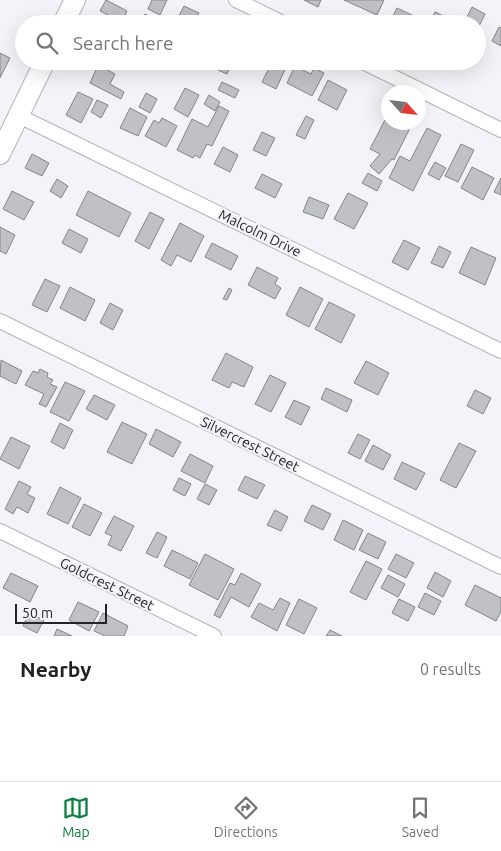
<!DOCTYPE html>
<html lang="en">
<head>
<meta charset="utf-8">
<style>
	body { margin:0; font-family:Ubuntu,sans-serif; background:#f2f2f2; color:#202124 }
	.compass { position:absolute; left:381px; top:85px; width:45px; height:45px; border-radius:50%; background:#fff; box-shadow:0 5px 20px #0002; rotate:117deg }
	.scale { position:absolute; left:15px; bottom:12px; width:92px; box-sizing:border-box; padding-left:5px; border:2px solid #252527; border-top:0; font-size:14px; line-height:18px; white-space:nowrap; color:#252527; -webkit-text-stroke:4px #f3f3f9; paint-order:stroke }
	.list { margin:0; padding:0; list-style:none }
	h2 { display:flex; justify-content:space-between; align-items:center; height:65px; margin:0; padding:0 20px; font-size:21px }
	h2 small { font-size:16px; font-weight:400; color:#757577 }
	.icon { flex:none; width:28px; height:28px; fill:none; stroke:currentColor; stroke-width:2; stroke-linecap:round; stroke-linejoin:round }
	.map { position:relative; flex:none; width:501px; height:636px; overflow:hidden }
	.search { position:absolute; background:#fff; box-shadow:0 5px 20px #0002; left:15px; right:15px; top:15px; height:55px; display:flex; align-items:center; gap:12px; box-sizing:border-box; padding:0 18px; border-radius:28px; color:#757577; font-size:19px }
	.sheet { height:145px; background:#fff }
	nav { display:flex; justify-content:space-around; align-items:center; box-sizing:border-box; height:70px; border-top:1px solid #e0e0e0; background:#fff; font-size:14px; color:#757577 }
	nav a { display:grid; justify-items:center; gap:2px }
	nav .on { color:#0b8043 }
	.map>svg:first-child { display:block }
	.building { fill:#c0c1c6; stroke:#848589 }
	.lines { fill:none; stroke-linecap:round; stroke-linejoin:round }
	.street-casing { stroke:#b3b4b9; stroke-width:16 }
	.secondary-casing { stroke:#b3b4b9; stroke-width:22 }
	.street { stroke:#fff; stroke-width:14 }
	.secondary { stroke:#fff; stroke-width:20 }
	.labels { text-anchor:middle; stroke-width:4.5; stroke-linejoin:round; paint-order:stroke }
	.street-label { font-size:14px; fill:#252527; stroke:#f3f3f9 }
</style>
</head>
<body>
<div class="map">
<svg width="501" height="636" viewBox="0 0 501 636">
	<rect width="100%" height="100%" fill="#f3f3f9"/>
	<g class="building">
		<path d="M106 0 127 11 122 22 100 11Z"/>
		<path d="M152 0H167L160 15 148 9Z"/>
		<path d="M304 0H321L318 7Z"/>
		<path d="M344 0H384L377 15Z"/>
		<path d="M184 6 199 13 193 24H175Z"/>
		<path d="M472 7 485 14 479 26 466 19Z"/>
		<path d="M397 8 422 20 420 24H389Z"/>
		<path d="M435 12 450 19 447 24H429Z"/>
		<path d="M145 14 158 21 157 24H139Z"/>
		<path d="M375 16 387 22 386 24H371Z"/>
		<path d="M499 27 501 28V46L492 41Z"/>
		<path d="M0 53 10 58 0 78Z"/>
		<path d="M101 61H119L116 68Z"/>
		<path d="M222 61 232 64 227 74 218 70Z"/>
		<path d="M261 61H289L276 89 262 82 269 68 260 64Z"/>
		<path d="M98 65 115 74 110 84 124 92 121 99 90 83Z"/>
		<path d="M295 66 311 74 314 68 324 73 312 96 287 83Z"/>
		<path d="M328 80 347 90 337 110 318 100Z"/>
		<path d="M222 82 239 90 235 98 218 90Z"/>
		<path d="M185 88 199 95 188 117 174 109Z"/>
		<path d="M78 92 93 99 81 123 66 115Z"/>
		<path d="M146 93 157 99 150 113 139 107Z"/>
		<path d="M209 95 220 102 215 111 204 104Z"/>
		<path d="M97 100 108 105 101 118 91 112Z"/>
		<path d="M219 106 229 111 212 146 207 144 200 158 195 155 193 158 177 150 192 119 208 127Z"/>
		<path d="M130 108 147 117 138 136 120 128Z"/>
		<path d="M388 114V122H405L411 126 394 160 392 159 379 174 370 166 380 154 370 149Z"/>
		<path d="M306 116 314 120 305 139 296 135Z"/>
		<path d="M162 118 177 126 166 147 145 136 154 120 159 123Z"/>
		<path d="M427 128 441 135 413 191 389 178 400 156 410 161Z"/>
		<path d="M262 132 275 138 266 156 253 150Z"/>
		<path d="M461 144 474 150 458 182 445 176Z"/>
		<path d="M223 147 238 155 230 172 214 164Z"/>
		<path d="M32 154 49 163 42 176 25 168Z"/>
		<path d="M435 162 446 168 439 180 428 174Z"/>
		<path d="M472 167 494 178 483 200 461 188Z"/>
		<path d="M368 173 382 181 377 191 362 183Z"/>
		<path d="M262 174 282 184 275 198 255 188Z"/>
		<path d="M501 178V195L494 192Z"/>
		<path d="M57 179 68 186 61 198 50 191Z"/>
		<path d="M12 191 34 202 24 220 3 209Z"/>
		<path d="M88 191 131 213 119 237 76 215Z"/>
		<path d="M348 193 368 203 354 229 334 219Z"/>
		<path d="M309 197 329 205 323 219 303 212Z"/>
		<path d="M150 212 164 219 149 249 135 241Z"/>
		<path d="M180 223 204 236 191 262 177 255 171 266 161 260Z"/>
		<path d="M0 227 15 235 6 254 0 251Z"/>
		<path d="M69 229 88 239 81 253 62 243Z"/>
		<path d="M404 240 420 248 408 270 392 262Z"/>
		<path d="M212 243 238 256 231 270 205 257Z"/>
		<path d="M439 246 451 252 443 268 431 263Z"/>
		<path d="M471 247 496 258 485 285 459 273Z"/>
		<path d="M257 267 278 278 275 284 281 288 275 299 248 285Z"/>
		<path d="M45 279 60 286 47 312 32 305Z"/>
		<path d="M70 287 95 300 85 321 60 308Z"/>
		<path d="M300 287 323 299 309 327 286 315Z"/>
		<path d="M229 288 232 290 227 300 223 299Z"/>
		<path d="M329 302 355 315 341 343 315 329Z"/>
		<path d="M110 303 123 310 113 330 100 323Z"/>
		<path d="M226 353 253 367 244 387 232 382 229 388 212 380Z"/>
		<path d="M1 360 22 371 16 384 0 376Z"/>
		<path d="M366 361 389 373 378 395 354 383Z"/>
		<path d="M40 369 48 373 47 377 53 380 50 384 57 387 46 407 39 404 44 394 25 385 33 371 38 373Z"/>
		<path d="M270 375 286 383 271 412 255 404Z"/>
		<path d="M65 382 85 391 69 421 50 412Z"/>
		<path d="M326 388 352 400 347 412 321 399Z"/>
		<path d="M475 390 491 398 483 414 467 406Z"/>
		<path d="M94 395 115 405 107 420 86 409Z"/>
		<path d="M294 400 310 407 301 425 285 417Z"/>
		<path d="M122 422 147 434 132 464 107 452Z"/>
		<path d="M60 423 73 430 64 449 51 442Z"/>
		<path d="M156 429 181 442 173 457 149 444Z"/>
		<path d="M358 434 370 440 360 459 348 453Z"/>
		<path d="M11 437 30 446 19 469 0 459Z"/>
		<path d="M459 443 476 451 456 488 440 480Z"/>
		<path d="M373 445 391 455 383 470 365 461Z"/>
		<path d="M190 454 213 466 205 483 181 471Z"/>
		<path d="M402 462 425 473 416 490 394 479Z"/>
		<path d="M245 476 265 485 257 499 238 490Z"/>
		<path d="M179 478 191 484 185 496 173 490Z"/>
		<path d="M19 481 31 487 27 494 35 498 28 513 17 507 13 514 5 509Z"/>
		<path d="M205 484 217 490 209 505 197 499Z"/>
		<path d="M60 487 81 498 68 524 47 514Z"/>
		<path d="M84 504 102 513 90 536 72 527Z"/>
		<path d="M312 505 331 514 323 530 304 521Z"/>
		<path d="M275 510 288 517 281 531 267 525Z"/>
		<path d="M114 516 134 526 121 551 108 545 112 536 105 533Z"/>
		<path d="M343 520 363 530 354 550 334 540Z"/>
		<path d="M157 532 167 537 157 558 146 553Z"/>
		<path d="M368 533 386 542 378 559 359 550Z"/>
		<path d="M172 550 198 563 190 579 164 566Z"/>
		<path d="M205 554 234 569 218 600 189 585Z"/>
		<path d="M396 554 414 563 406 578 388 569Z"/>
		<path d="M366 561 382 569 366 600 350 592Z"/>
		<path d="M435 572 451 581 443 597 427 588Z"/>
		<path d="M11 573 38 586 30 602 3 588Z"/>
		<path d="M241 573 261 584 249 607 231 597 220 618 214 615 230 583 235 585Z"/>
		<path d="M388 575 405 584 398 597 381 588Z"/>
		<path d="M475 585 501 598V612L496 621 465 605Z"/>
		<path d="M425 593 441 601 434 615 418 607Z"/>
		<path d="M280 598 290 603 277 631 251 617 259 603 273 610Z"/>
		<path d="M299 599 317 608 304 634 286 625Z"/>
		<path d="M399 599 415 607 408 621 392 613Z"/>
		<path d="M78 602 99 612 89 631 69 620Z"/>
		<path d="M29 613 44 620 37 633 23 626Z"/>
		<path d="M103 613 128 626 124 636H105L94 631Z"/>
		<path d="M57 629 72 636H54Z"/>
		<path d="M330 630 342 636H326Z"/>
	</g>
	<g class="lines">
		<defs>
			<g id="street">
				<path d="M236 0 285 24"/>
				<path d="M361 61 501 130"/>
				<path d="M19 116 501 351"/>
				<path d="M0 321 501 567"/>
				<path d="M0 531 214 636"/>
			</g>
			<g id="secondary">
				<path d="M63 24 75 0"/>
				<path d="M0 154 45 61"/>
			</g>
		</defs>
		<use href="#street" class="street-casing"/>
		<use href="#secondary" class="secondary-casing"/>
		<use href="#street" class="street"/>
		<use href="#secondary" class="secondary"/>
	</g>
	<g class="labels">
		<g class="street-label">
			<text transform="translate(260 233) rotate(26)" y="5">Malcolm Drive</text>
			<text transform="translate(250 444) rotate(26)" y="5">Silvercrest Street</text>
			<text transform="translate(107 584) rotate(26)" y="5">Goldcrest Street</text>
		</g>
	</g>
</svg>
<svg class="compass" viewBox="-18 -18 36 36"><path d="M0-13l5 13h-10z" fill="#e53935"/><path d="M0 13l5-13h-10z" fill="#757577"/></svg>
<div class="scale">50 m</div>
<div class="search"><svg class="icon" aria-label="search" viewBox="0 0 24 24"><circle cx="10" cy="10" r="6"/><path d="M15 15l6 6"/></svg>Search here</div>
</div>
<section class="sheet">
<h2>Nearby<small>0 results</small></h2>
<ul class="list">
</ul>
</section>
<nav>
<a class="on"><svg class="icon" aria-label="map" viewBox="0 0 24 24"><path d="M3 6l6-2 6 2 6-2v14l-6 2-6-2-6 2zM9 4v14M15 6v14"/></svg>Map</a>
<a><svg class="icon" aria-label="directions" viewBox="0 0 24 24"><path d="M12 3l9 9-9 9-9-9zM9 14v-3h6M13 9l2 2-2 2"/></svg>Directions</a>
<a><svg class="icon" aria-label="saved" viewBox="0 0 24 24"><path d="M7 4h10v16l-5-4-5 4z"/></svg>Saved</a>
</nav>
</body>
</html>
